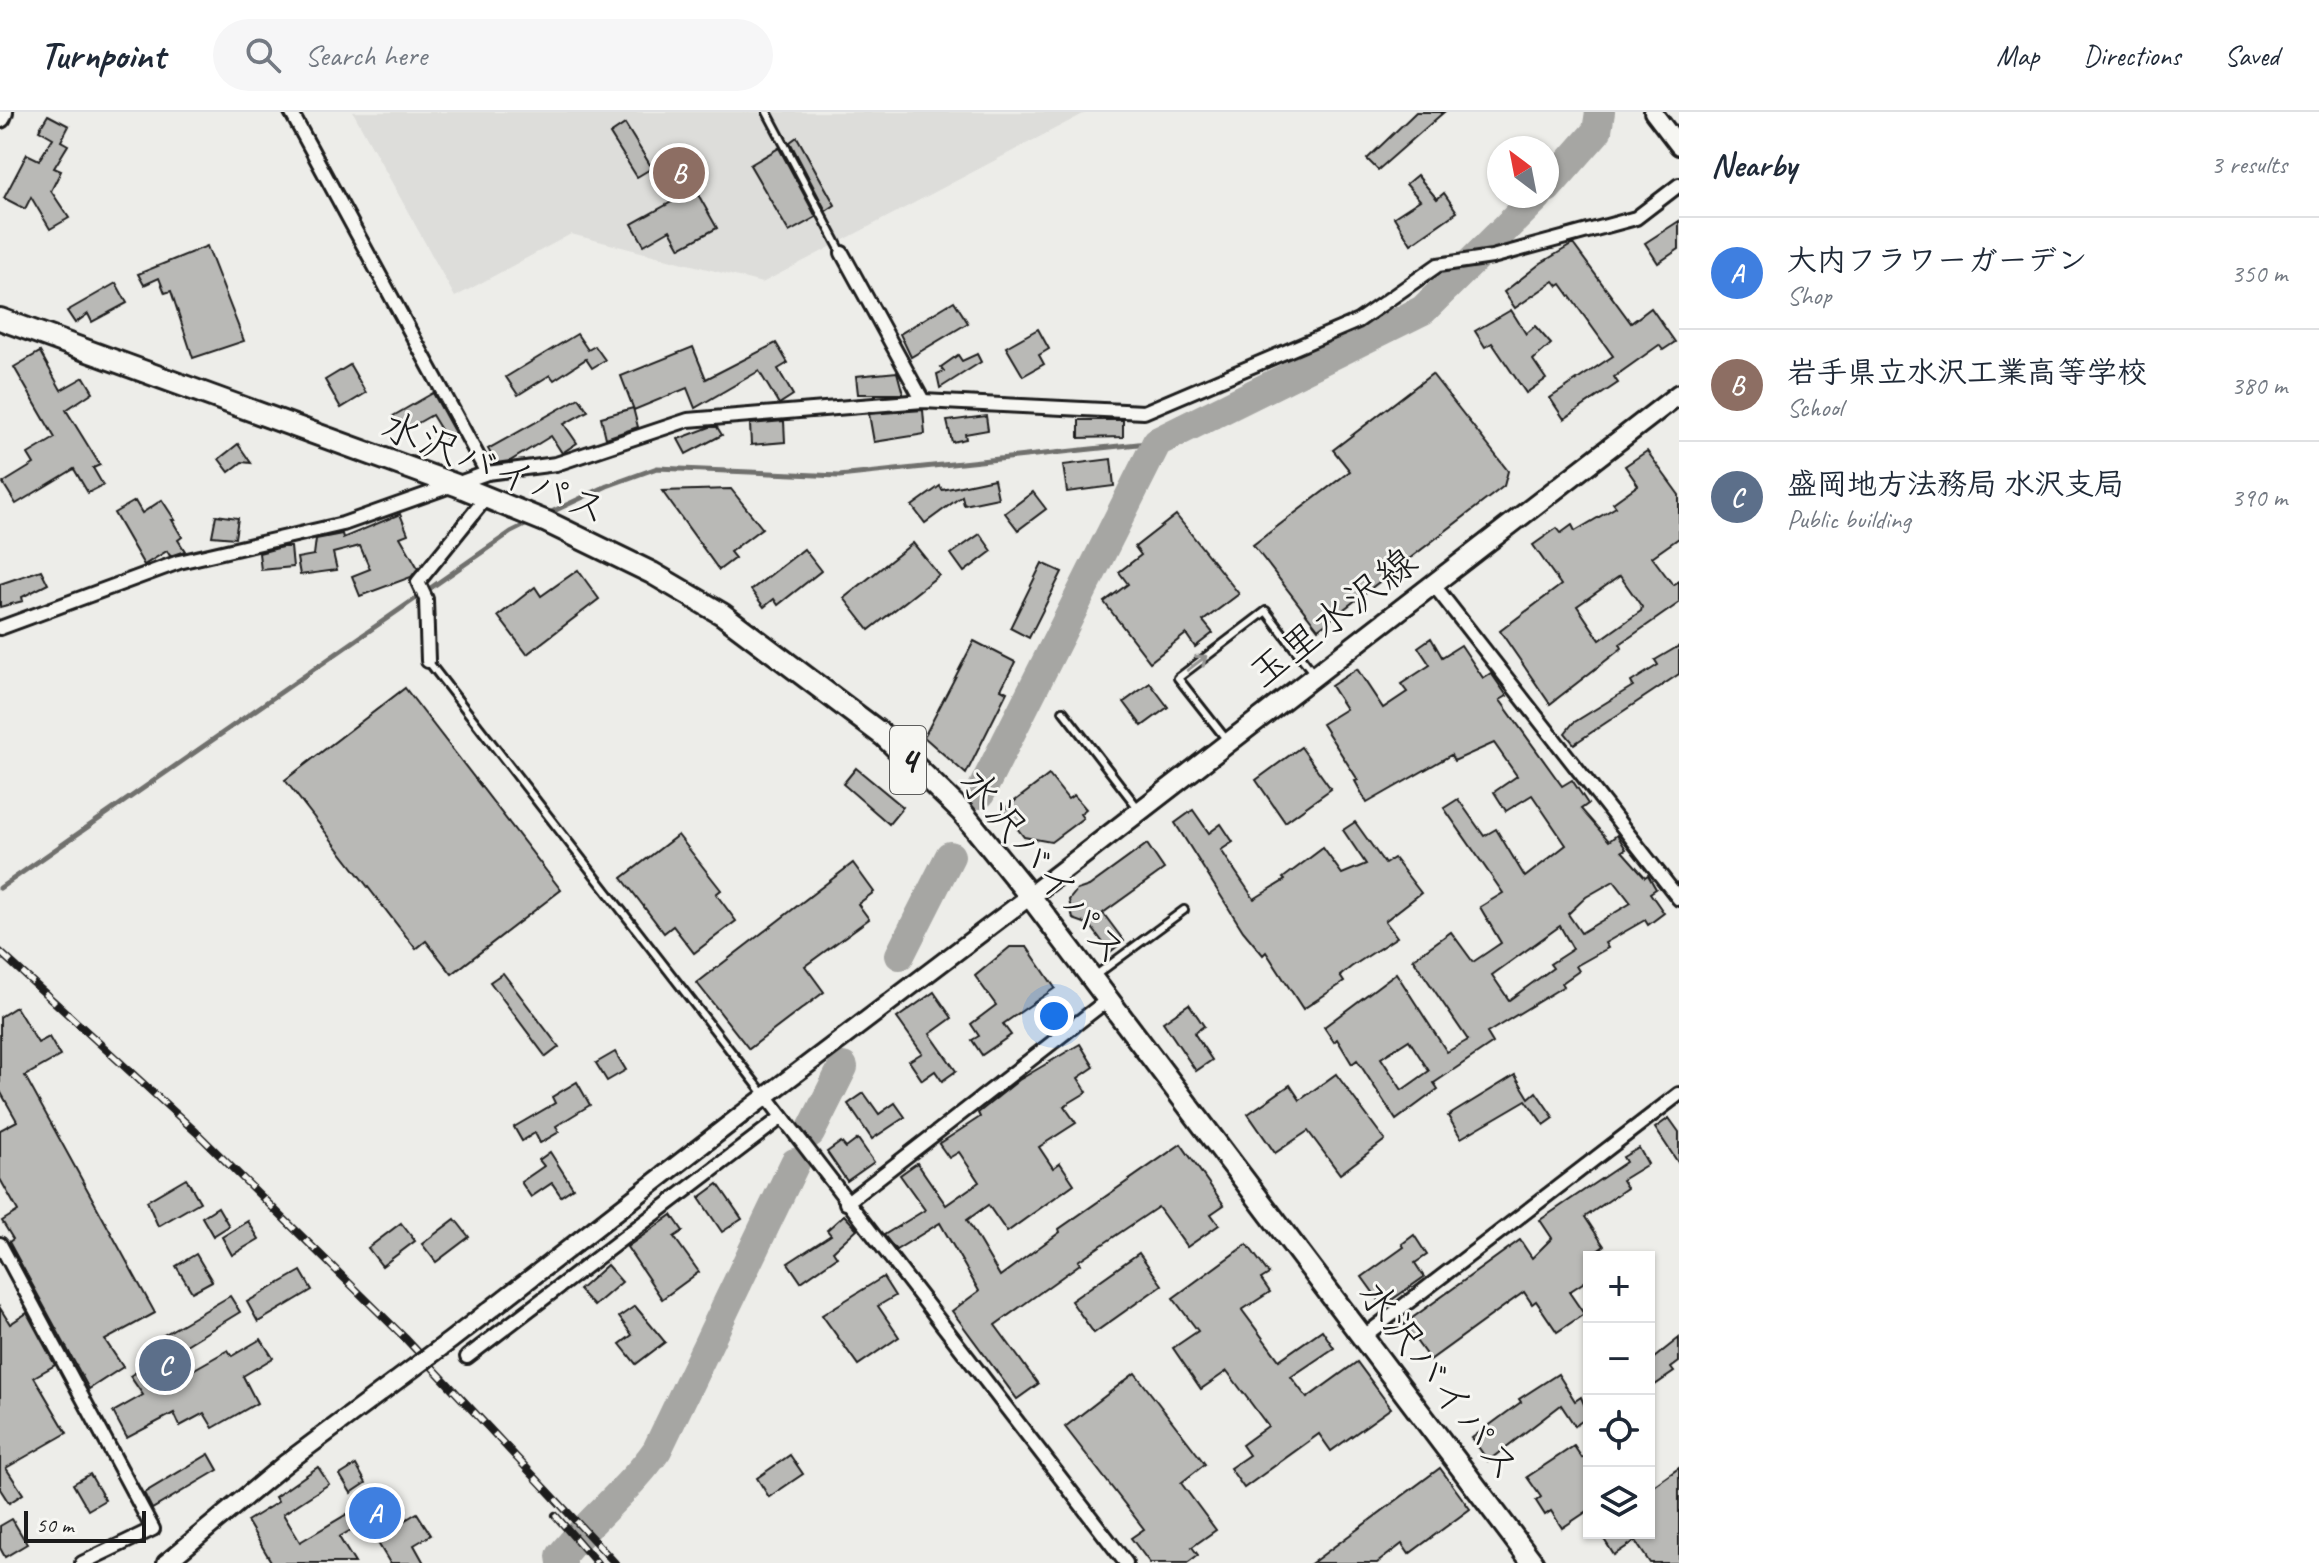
<!DOCTYPE html>
<html lang="en">
<head>
<meta charset="utf-8">
<style>
	body { margin:0; font-family:Caveat,"Klee One",sans-serif; background:#f6f6f7; color:#1f2937 }
	.controls { position:absolute; right:24px; bottom:24px; display:grid; overflow:hidden; border-radius:0px; box-shadow:0 2px 6px #0004 }
	.controls button { width:72px; height:72px; display:grid; place-items:center; padding:0; border:0; border-bottom:2px solid #e0e1e3; background:#fff; color:#1f2937; font:40px sans-serif }
	.compass { position:absolute; left:1487px; top:24px; width:72px; height:72px; border-radius:50%; background:#fff; box-shadow:0 2px 6px #0004; rotate:328deg }
	.scale { position:absolute; left:24px; bottom:20px; width:122px; box-sizing:border-box; padding-left:8px; border:4px solid #1c1c1c; border-top:0; font-size:22px; line-height:28px; white-space:nowrap; color:#1c1c1c; -webkit-text-stroke:6px #f6f6f2; paint-order:stroke }
	.you { position:absolute; left:1054px; top:904px; width:28px; height:28px; margin:-20px; border:6px solid #fff; border-radius:50%; background:#1a73e8; box-shadow:0 0 0 12px #1a73e833 }
	.badge { display:grid; place-items:center; width:52px; height:52px; border-radius:50%; background:#b45309; color:#fff; font-size:26px; font-weight:700 }
	.pin { position:absolute; translate:-50% -50%; border:4px solid #fff; box-shadow:0 2px 8px #0006 }
	.list { margin:0; padding:0; list-style:none }
	h2 { display:flex; justify-content:space-between; align-items:center; height:104px; margin:0; padding:0 32px; font-size:34px }
	h2 small { font-size:26px; font-weight:400; color:#747a83 }
	.list li { display:grid; grid-template-columns:52px 1fr auto; gap:24px; align-items:center; box-sizing:border-box; height:112px; padding:0 32px; border-top:2px solid #e0e1e3 }
	.list b { display:block; font-size:30px; white-space:nowrap }
	.list p { margin:0; font-size:26px; white-space:nowrap; color:#747a83 }
	.list em { font-size:26px; font-style:normal; color:#747a83 }
	.icon { flex:none; width:44px; height:44px; fill:none; stroke:currentColor; stroke-width:2; stroke-linecap:round; stroke-linejoin:round }
	.map { position:relative; flex:none; width:1679px; height:1451px; overflow:hidden }
	header { display:flex; align-items:center; gap:48px; box-sizing:border-box; height:112px; padding:0 40px; background:#fff; border-bottom:2px solid #e0e1e3 }
	header strong { font-size:38px }
	nav { display:flex; gap:44px; margin-inline-start:auto; font-size:28px }
	.search { width:560px; height:72px; background:#f6f6f7; display:flex; align-items:center; gap:20px; box-sizing:border-box; padding:0 28px; border-radius:44px; color:#747a83; font-size:30px }
	main { display:flex }
	aside { flex:1; background:#fff }
	.map>svg:first-child { display:block }
	.built { fill:#ddddda }
	.lines { fill:none; stroke-linecap:round; stroke-linejoin:round }
	.stream { stroke:#6f6f6d; stroke-width:5 }
	.river { stroke:#a6a6a3; stroke-width:30 }
	.building { fill:#b9b9b6; stroke:#1c1c1c; stroke-width:2; fill-rule:evenodd }
	.service-casing { stroke:#1c1c1c; stroke-width:12 }
	.minor-casing { stroke:#1c1c1c; stroke-width:18 }
	.tertiary-casing { stroke:#1c1c1c; stroke-width:22 }
	.secondary-casing { stroke:#1c1c1c; stroke-width:24 }
	.primary-casing { stroke:#1c1c1c; stroke-width:26 }
	.trunk-casing { stroke:#1c1c1c; stroke-width:26 }
	.service { stroke:#f6f6f2; stroke-width:6 }
	.minor { stroke:#f6f6f2; stroke-width:12 }
	.tertiary { stroke:#f6f6f2; stroke-width:16 }
	.secondary { stroke:#f6f6f2; stroke-width:18 }
	.primary { stroke:#f6f6f2; stroke-width:20 }
	.trunk { stroke:#f6f6f2; stroke-width:20 }
	.rail-casing { stroke:#1c1c1c; stroke-width:8 }
	.rail { stroke:#f6f6f2; stroke-width:5; stroke-dasharray:15; stroke-linecap:butt }
	.tertiary-bridge-casing { stroke:#1c1c1c; stroke-width:22; stroke-linecap:butt }
	.tertiary-bridge { stroke:#f6f6f2; stroke-width:16 }
	.oneway { stroke:#949492 }
	.labels { text-anchor:middle; stroke-width:6; stroke-linejoin:round; paint-order:stroke }
	.shield { fill:#f6f6f2; stroke:#5d5d5c; stroke-width:2 }
	.shield-label { font-size:38px; font-weight:bold; fill:#1c1c1c }
	.street-label { font-size:40px; fill:#1c1c1c; stroke:#f6f6f2 }
</style>
</head>
<body>
<header>
<strong>Turnpoint</strong>
<div class="search"><svg class="icon" aria-label="search" viewBox="0 0 24 24"><circle cx="10" cy="10" r="6"/><path d="M15 15l6 6"/></svg>Search here</div>
<nav><a>Map</a><a>Directions</a><a>Saved</a></nav>
</header>
<main>
<div class="map">
<svg width="1679" height="1451" viewBox="0 0 1679 1451">
	<rect width="100%" height="100%" fill="#edede9"/>
	<filter id="ink" filterUnits="userSpaceOnUse"><feTurbulence type="fractalNoise" baseFrequency=".0125" numOctaves="2"/><feDisplacementMap in="SourceGraphic" scale="16" xChannelSelector="R" yChannelSelector="G"/><feConvolveMatrix kernelMatrix="1 2 1 2 8 2 1 2 1" color-interpolation-filters="sRGB"/></filter>
	<g filter="url(#ink)">
		<path class="built" d="M353 0H1087L762 171 571 122 455 185Z"/>
		<g class="lines">
			<g class="stream">
				<path d="M545 403 607 374 657 356 839 364 1157 330"/>
				<path d="M0 776 511 420 529 411"/>
			</g>
			<g class="river">
				<path d="M1547 76 1597 19 1600 0"/>
				<path d="M980 682 1157 330 1423 198 1538 84"/>
				<path d="M900 843 950 744"/>
				<path d="M810 1021 843 955"/>
				<path d="M562 1451 561 1444C591 1406 629 1378 657 1338L795 1051"/>
			</g>
		</g>
		<g class="building">
			<path d="M1416 0H1444L1378 58 1367 47Z"/>
			<path d="M48 3 69 14 61 29 68 33 54 56 61 59 51 79 69 106 50 117 31 85 25 97 4 86 27 42 39 48 53 26 39 18Z"/>
			<path d="M625 12 652 56 637 65 610 22Z"/>
			<path d="M797 25 835 93 826 99 790 30Z"/>
			<path d="M779 36 816 105 789 120 750 53Z"/>
			<path d="M1417 63 1437 87 1444 81 1457 100 1411 132 1394 105 1420 88 1406 72Z"/>
			<path d="M695 77 717 116 680 136 670 118 644 133 632 112Z"/>
			<path d="M1679 109V137L1658 151 1645 131Z"/>
			<path d="M1573 132 1631 211 1651 196 1675 230 1663 238 1659 233 1614 265 1618 271 1564 307 1550 286 1613 244 1561 172 1558 174 1554 169 1515 196 1504 180 1541 151Z"/>
			<path d="M207 134 244 229 193 246 171 179 165 181 159 166 144 173 138 162Z"/>
			<path d="M116 171 127 191 92 210 88 202 75 211 67 199Z"/>
			<path d="M954 189 968 211 911 245 900 222Z"/>
			<path d="M1511 198 1526 222 1535 214 1551 232 1533 248 1546 267 1526 281 1492 231 1485 235 1475 219Z"/>
			<path d="M1038 217 1049 237 1039 243 1044 252 1023 264 1006 235Z"/>
			<path d="M577 222 588 238 595 234 605 248 592 256 586 247 554 268 550 263 518 283 506 265Z"/>
			<path d="M776 231 788 251 778 257 793 283 779 292 759 259 695 296 687 276 634 298 621 264 693 235 706 267Z"/>
			<path d="M40 240 61 278 84 265 93 280 66 298 100 353 93 356 103 373 88 381 74 357 16 392 3 371 34 352 28 342 55 326 14 255Z"/>
			<path d="M977 242 981 250 940 276 937 262 944 259 941 255 958 243 962 249Z"/>
			<path d="M350 253 366 281 341 296 325 268Z"/>
			<path d="M897 260 903 282H858L856 264Z"/>
			<path d="M1432 262 1508 359 1504 374 1318 517 1253 433 1350 359 1333 338Z"/>
			<path d="M433 281 455 321 446 326 432 303 402 320 393 304Z"/>
			<path d="M579 286 588 299 564 312 577 331 562 341 551 324 510 349 496 351 488 337Z"/>
			<path d="M633 296 638 315 606 326 601 305Z"/>
			<path d="M923 298 925 322 874 330 869 302Z"/>
			<path d="M986 304 988 318 965 322 966 327 952 330 947 309Z"/>
			<path d="M1079 308H1123V325L1079 326Z"/>
			<path d="M784 309 785 330 751 333 750 312Z"/>
			<path d="M710 315H717L722 323 686 342 678 327Z"/>
			<path d="M238 332 251 351 242 350 229 360 219 347Z"/>
			<path d="M1647 339 1679 383V426L1652 445 1673 473 1679 469V491L1620 532 1622 536 1550 592 1500 519 1561 473 1533 433 1557 416 1561 421 1572 413 1575 419 1616 395 1613 391 1638 373 1625 354ZM1620 464 1642 495 1641 499 1600 528 1577 494Z"/>
			<path d="M1111 347 1114 374 1067 380 1063 353Z"/>
			<path d="M994 367 998 386 964 393 962 384 925 411 912 394 940 374 942 378Z"/>
			<path d="M731 377 762 416 730 440 735 446 719 458 662 379Z"/>
			<path d="M1033 380 1046 397 1018 418 1005 401Z"/>
			<path d="M162 388 175 408H172L182 425 178 428 185 439 170 444 167 439 144 453 114 401 135 389 142 401Z"/>
			<path d="M400 402 408 422 400 425 418 456 411 465 360 484 352 464 370 457 360 434 333 441 337 458 300 463 297 446 314 443 316 427 342 422 343 426Z"/>
			<path d="M216 403 238 406 235 426 212 424Z"/>
			<path d="M1176 403 1239 482 1203 509 1213 521 1195 535 1186 522 1150 550 1104 490 1128 472 1119 460 1141 443 1135 435Z"/>
			<path d="M980 422 992 439 964 460 951 442Z"/>
			<path d="M913 431 939 463 869 518 844 486Z"/>
			<path d="M282 435H291L293 455 261 458 259 441Z"/>
			<path d="M804 437 821 459 778 493 774 487 764 495 751 478Z"/>
			<path d="M1042 451 1062 460 1029 526 1010 516Z"/>
			<path d="M41 458 48 472 22 485 23 489 0 495V472Z"/>
			<path d="M578 458 599 487 527 542 498 504 535 475 541 484Z"/>
			<path d="M1431 526 1442 545 1461 533 1483 566 1491 561 1507 584 1500 588 1562 674 1572 668 1588 692 1581 697 1609 729 1617 723 1626 737 1622 739 1645 765 1648 763 1656 777 1650 781 1664 801 1648 813 1645 808 1605 831 1608 836 1576 854 1579 859 1562 871 1564 874 1487 921 1493 931 1434 971 1438 977 1396 1008 1357 948 1352 952 1337 927 1334 930 1324 915 1396 861 1447 940 1468 928 1413 847 1451 820 1473 850 1501 831 1480 795 1503 781 1444 696 1458 687 1484 724 1496 717 1525 765 1566 733 1532 683 1506 699 1494 680 1517 664 1494 631 1454 649 1451 643 1367 691 1355 669 1358 668 1322 612 1346 597 1331 574 1357 557 1383 596 1407 580 1401 572 1430 553 1418 535ZM1614 769 1631 791 1581 821 1568 802 1586 785ZM1560 814 1573 837 1550 852 1553 856 1509 888 1492 863ZM1409 928 1429 959 1402 978 1381 946Z"/>
			<path d="M974 529 1015 550 1001 577 1007 580 966 662 924 625Z"/>
			<path d="M1679 534V562L1574 632 1565 621 1573 611 1633 574 1631 570 1658 553 1655 548Z"/>
			<path d="M1150 571 1168 595 1142 614 1124 590Z"/>
			<path d="M405 576 561 778 452 862 426 829 416 837 285 668Z"/>
			<path d="M1301 635 1331 677 1285 710 1256 668Z"/>
			<path d="M856 656 903 695 889 712 843 672Z"/>
			<path d="M1049 663 1068 687 1074 683 1086 697 1080 702 1083 706 1051 730 1024 725 1003 698Z"/>
			<path d="M1193 698 1209 721 1221 712 1233 730 1221 738 1254 787 1285 768 1283 766 1323 736 1342 762 1366 752 1343 718 1355 710 1385 752 1394 746 1421 781 1385 809 1397 825 1351 855 1340 864 1344 870 1303 897 1266 840 1263 843 1243 819 1175 711Z"/>
			<path d="M678 723 721 778 716 782 736 809 694 841 673 814 664 821 622 766Z"/>
			<path d="M1147 732 1164 757 1103 801 1124 829 1110 840 1090 813 1073 807 1069 788 1077 778 1089 774Z"/>
			<path d="M853 751 874 780 858 792 869 807 805 854 824 880 749 937 697 871Z"/>
			<path d="M1010 835H1027L1055 876 1003 912 1011 923 982 943 972 928 979 924 971 912 996 893 975 864Z"/>
			<path d="M503 861 559 935 546 945 490 870Z"/>
			<path d="M934 880 952 906 930 922 956 959 942 969 935 959 922 968 909 949 922 941 897 906Z"/>
			<path d="M1189 892 1204 914 1194 921 1212 948 1196 959 1163 910Z"/>
			<path d="M16 895 38 931 49 925 60 944 25 964 155 1201 105 1228 123 1255 89 1277 9 1130 13 1127 2 1109 18 1099 0 1067V1018L17 1009 0 979V905Z"/>
			<path d="M1080 932 1094 955 1078 966 1087 980 1064 994 1076 1011 1039 1035 1053 1056 1060 1051 1074 1072 1007 1120 988 1093 967 1108 1000 1164 1060 1120 1059 1117 1181 1032 1224 1093 1211 1102 1219 1113 1187 1135 1158 1095 1078 1149 1080 1152 995 1213 1038 1272 1017 1287 952 1199 979 1179 940 1111 896 1138 884 1123 925 1098 900 1063 917 1051 946 1093 979 1070 959 1040 949 1046 939 1032 980 1005 978 1001 1019 968Z"/>
			<path d="M615 940 626 958 607 969 596 951Z"/>
			<path d="M1336 962 1385 1028 1340 1062 1308 1019 1275 1041 1248 1002 1290 973 1300 988Z"/>
			<path d="M1515 963 1529 986 1536 980 1554 1006 1544 1013 1526 988 1461 1026 1448 1004Z"/>
			<path d="M577 970 590 993 556 1014 559 1020 540 1031 535 1021 522 1029 514 1015 555 991 552 985Z"/>
			<path d="M864 981 879 1002 895 991 905 1005 872 1027 848 992Z"/>
			<path d="M1669 1006 1679 1020V1052L1655 1016Z"/>
			<path d="M858 1027 874 1050 847 1069 827 1040 841 1030 846 1036Z"/>
			<path d="M1639 1036 1648 1052 1622 1068 1627 1076 1585 1105 1604 1134 1589 1145V1167L1569 1180 1584 1202 1557 1220 1536 1189 1532 1192 1524 1180 1430 1248 1404 1212 1520 1128 1532 1146 1552 1126 1540 1108 1626 1050 1623 1045Z"/>
			<path d="M550 1040 573 1076 561 1084 552 1071 531 1085 521 1070 544 1054 539 1048Z"/>
			<path d="M186 1066 200 1090 158 1114 147 1089Z"/>
			<path d="M718 1072 742 1107 722 1120 699 1086Z"/>
			<path d="M218 1095 229 1114 213 1124 202 1105Z"/>
			<path d="M672 1103 683 1119 674 1125 699 1160 662 1187 627 1135Z"/>
			<path d="M844 1103 857 1117 833 1139 837 1145 801 1170 788 1151 831 1123 827 1118Z"/>
			<path d="M455 1107 469 1125 436 1150 422 1132Z"/>
			<path d="M248 1109 259 1127 232 1143 222 1125Z"/>
			<path d="M401 1111 415 1129 382 1154 368 1136Z"/>
			<path d="M1414 1123 1427 1143 1415 1151 1424 1165 1383 1194 1362 1165 1404 1135 1402 1132Z"/>
			<path d="M1247 1132 1269 1162 1261 1167 1270 1180 1242 1198 1279 1248 1322 1218 1334 1236 1291 1265 1307 1286 1357 1250 1391 1296 1331 1339 1319 1322 1244 1376 1230 1356 1249 1343 1242 1333 1268 1314 1227 1259 1201 1277 1173 1236 1198 1219 1173 1186Z"/>
			<path d="M1139 1141 1162 1173 1094 1221 1071 1189Z"/>
			<path d="M196 1142 212 1169 192 1180 176 1154Z"/>
			<path d="M607 1153 622 1170 594 1194 579 1178Z"/>
			<path d="M301 1159 312 1178 258 1210 247 1190Z"/>
			<path d="M883 1165 895 1184 878 1194 899 1225 858 1253 822 1203Z"/>
			<path d="M230 1184 240 1200 178 1238 191 1259 228 1238 232 1244 261 1227 273 1246 243 1264 257 1291 213 1316 204 1301 180 1314 174 1301 127 1326 113 1300 143 1283 130 1264 158 1245 150 1231Z"/>
			<path d="M635 1194 665 1230 636 1252 620 1232 632 1223 619 1205Z"/>
			<path d="M0 1196 10 1212 27 1201 55 1253 34 1265 67 1321 6 1356 23 1382 9 1391 0 1377Z"/>
			<path d="M1679 1226V1250L1671 1256 1674 1260 1649 1277V1250Z"/>
			<path d="M1135 1261 1205 1352 1181 1371 1216 1418 1192 1435 1198 1443 1187 1451H1150L1131 1426 1144 1417 1065 1315Z"/>
			<path d="M1558 1262 1575 1289 1581 1285 1589 1304 1575 1314 1561 1293 1488 1349 1472 1326 1521 1290 1519 1287Z"/>
			<path d="M1574 1334 1582 1346 1589 1341V1398L1562 1416 1551 1399 1545 1403 1536 1389 1541 1385 1527 1365Z"/>
			<path d="M209 1342 218 1358 152 1397 144 1381Z"/>
			<path d="M790 1343 803 1362 769 1385 757 1366Z"/>
			<path d="M356 1353 366 1371 351 1381 340 1363Z"/>
			<path d="M318 1355 329 1372 283 1402 300 1430 359 1395 367 1409 339 1425 355 1451H272L247 1409 278 1390 275 1385Z"/>
			<path d="M1440 1356 1470 1397 1409 1442 1402 1432 1377 1451H1312Z"/>
			<path d="M1679 1356V1451H1650L1635 1429 1614 1443 1600 1421H1649V1377Z"/>
			<path d="M90 1362 105 1388 88 1398 73 1372Z"/>
			<path d="M417 1401 431 1423 414 1433 424 1451H390L375 1426Z"/>
			<path d="M12 1407 27 1432 5 1445 0 1436V1414Z"/>
		</g>
		<g class="lines">
			<defs>
				<g id="service">
					<path d="M767 0 842 141"/>
					<path d="M428 549 764 982"/>
					<path d="M1063 599 1138 696"/>
					<path d="M1226 627 1178 566 1266 499 1314 562"/>
					<path d="M1096 863 1184 798"/>
				</g>
				<g id="minor">
					<path d="M291 0 487 361"/>
					<path d="M842 141 923 289"/>
					<path d="M1433 472 1679 787"/>
					<path d="M0 516 179 450 343 412 487 361 556 352 688 308 923 289 1144 300 1358 209 1438 153 1492 145 1636 106 1679 73"/>
					<path d="M428 549 426 487 418 470 485 387"/>
					<path d="M767 985 1126 1451"/>
					<path d="M846 1091 1106 889"/>
					<path d="M0 1132 153 1417 82 1451"/>
					<path d="M1363 1225 1679 982"/>
					<path d="M467 1245 782 1005"/>
				</g>
				<g id="tertiary">
					<path d="M1653 0 1679 34"/>
					<path d="M741 1003 1030 784"/>
					<path d="M166 1451 286 1351"/>
				</g>
				<path id="secondary" d="M1030 784 1679 282"/>
				<path id="primary" d="M0 5 2 0"/>
				<path id="trunk" d="M0 207 456 373 547 410 652 461 722 502 884 624 962 700 1030 784 1533 1451"/>
			</defs>
			<use href="#service" class="service-casing"/>
			<use href="#minor" class="minor-casing"/>
			<use href="#tertiary" class="tertiary-casing"/>
			<use href="#secondary" class="secondary-casing"/>
			<use href="#primary" class="primary-casing"/>
			<use href="#trunk" class="trunk-casing"/>
			<use href="#service" class="service"/>
			<use href="#minor" class="minor"/>
			<use href="#tertiary" class="tertiary"/>
			<use href="#secondary" class="secondary"/>
			<use href="#primary" class="primary"/>
			<use href="#trunk" class="trunk"/>
			<defs>
				<g id="rail">
					<path d="M0 840 196 1020 405 1226 615 1451"/>
					<path d="M555 1403 597 1451"/>
				</g>
			</defs>
			<use href="#rail" class="rail-casing"/>
			<use href="#rail" class="rail"/>
			<defs>
				<path id="tertiary-bridge" d="M286 1351 451 1228 741 1003"/>
			</defs>
			<use href="#tertiary-bridge" class="tertiary-bridge-casing"/>
			<use href="#tertiary-bridge" class="tertiary-bridge"/>
		</g>
		<defs><path id="oneway-shaft" d="M-6 0H5M1.5-3L5.5 0L1.5 3" fill="none" stroke-width="1.6" stroke-linecap="round" stroke-linejoin="round" transform="scale(2)"/></defs>
		<use class="oneway" href="#oneway-shaft" transform="translate(1197 551) rotate(-37)"/>
	</g>
	<g class="labels">
		<rect class="shield" x="890" y="614" width="36" height="68" rx="6"/>
		<g class="shield-label">
			<text x="908" y="661">4</text>
		</g>
		<g class="street-label">
			<text transform="translate(495 355) rotate(22)" y="14">水沢バイパス</text>
			<text transform="translate(1332 505) rotate(-38)" y="14">玉里水沢線</text>
			<text transform="translate(1044 754) rotate(51)" y="14">水沢バイパス</text>
			<text transform="translate(1440 1268) rotate(53)" y="14">水沢バイパス</text>
		</g>
	</g>
</svg>
<div class="controls">
<button>+</button>
<button>−</button>
<button><svg class="icon" aria-label="locate" viewBox="0 0 24 24"><circle cx="12" cy="12" r="6"/><path d="M12 2v4M12 18v4M2 12h4M18 12h4"/></svg></button>
<button><svg class="icon" aria-label="layers" viewBox="0 0 24 24"><path d="M12 4l9 5-9 5-9-5zM3 14l9 5 9-5"/></svg></button>
</div>
<svg class="compass" viewBox="-18 -18 36 36"><path d="M0-13l5 13h-10z" fill="#e53935"/><path d="M0 13l5-13h-10z" fill="#747a83"/></svg>
<div class="scale">50 m</div>
<div class="you"></div>
<div class="pin badge" style="left:375px;top:1401px;background:#3f7fe0">A</div>
<div class="pin badge" style="left:679px;top:61px;background:#8d6e63">B</div>
<div class="pin badge" style="left:165px;top:1253px;background:#5c6f8a">C</div>
</div>
<aside>
<h2>Nearby<small>3 results</small></h2>
<ul class="list">
<li><span class="badge" style="background:#3f7fe0">A</span><div><b>大内フラワーガーデン</b><p>Shop</p></div><em>350 m</em></li>
<li><span class="badge" style="background:#8d6e63">B</span><div><b>岩手県立水沢工業高等学校</b><p>School</p></div><em>380 m</em></li>
<li><span class="badge" style="background:#5c6f8a">C</span><div><b>盛岡地方法務局 水沢支局</b><p>Public building</p></div><em>390 m</em></li>
</ul>
</aside>
</main>
</body>
</html>
